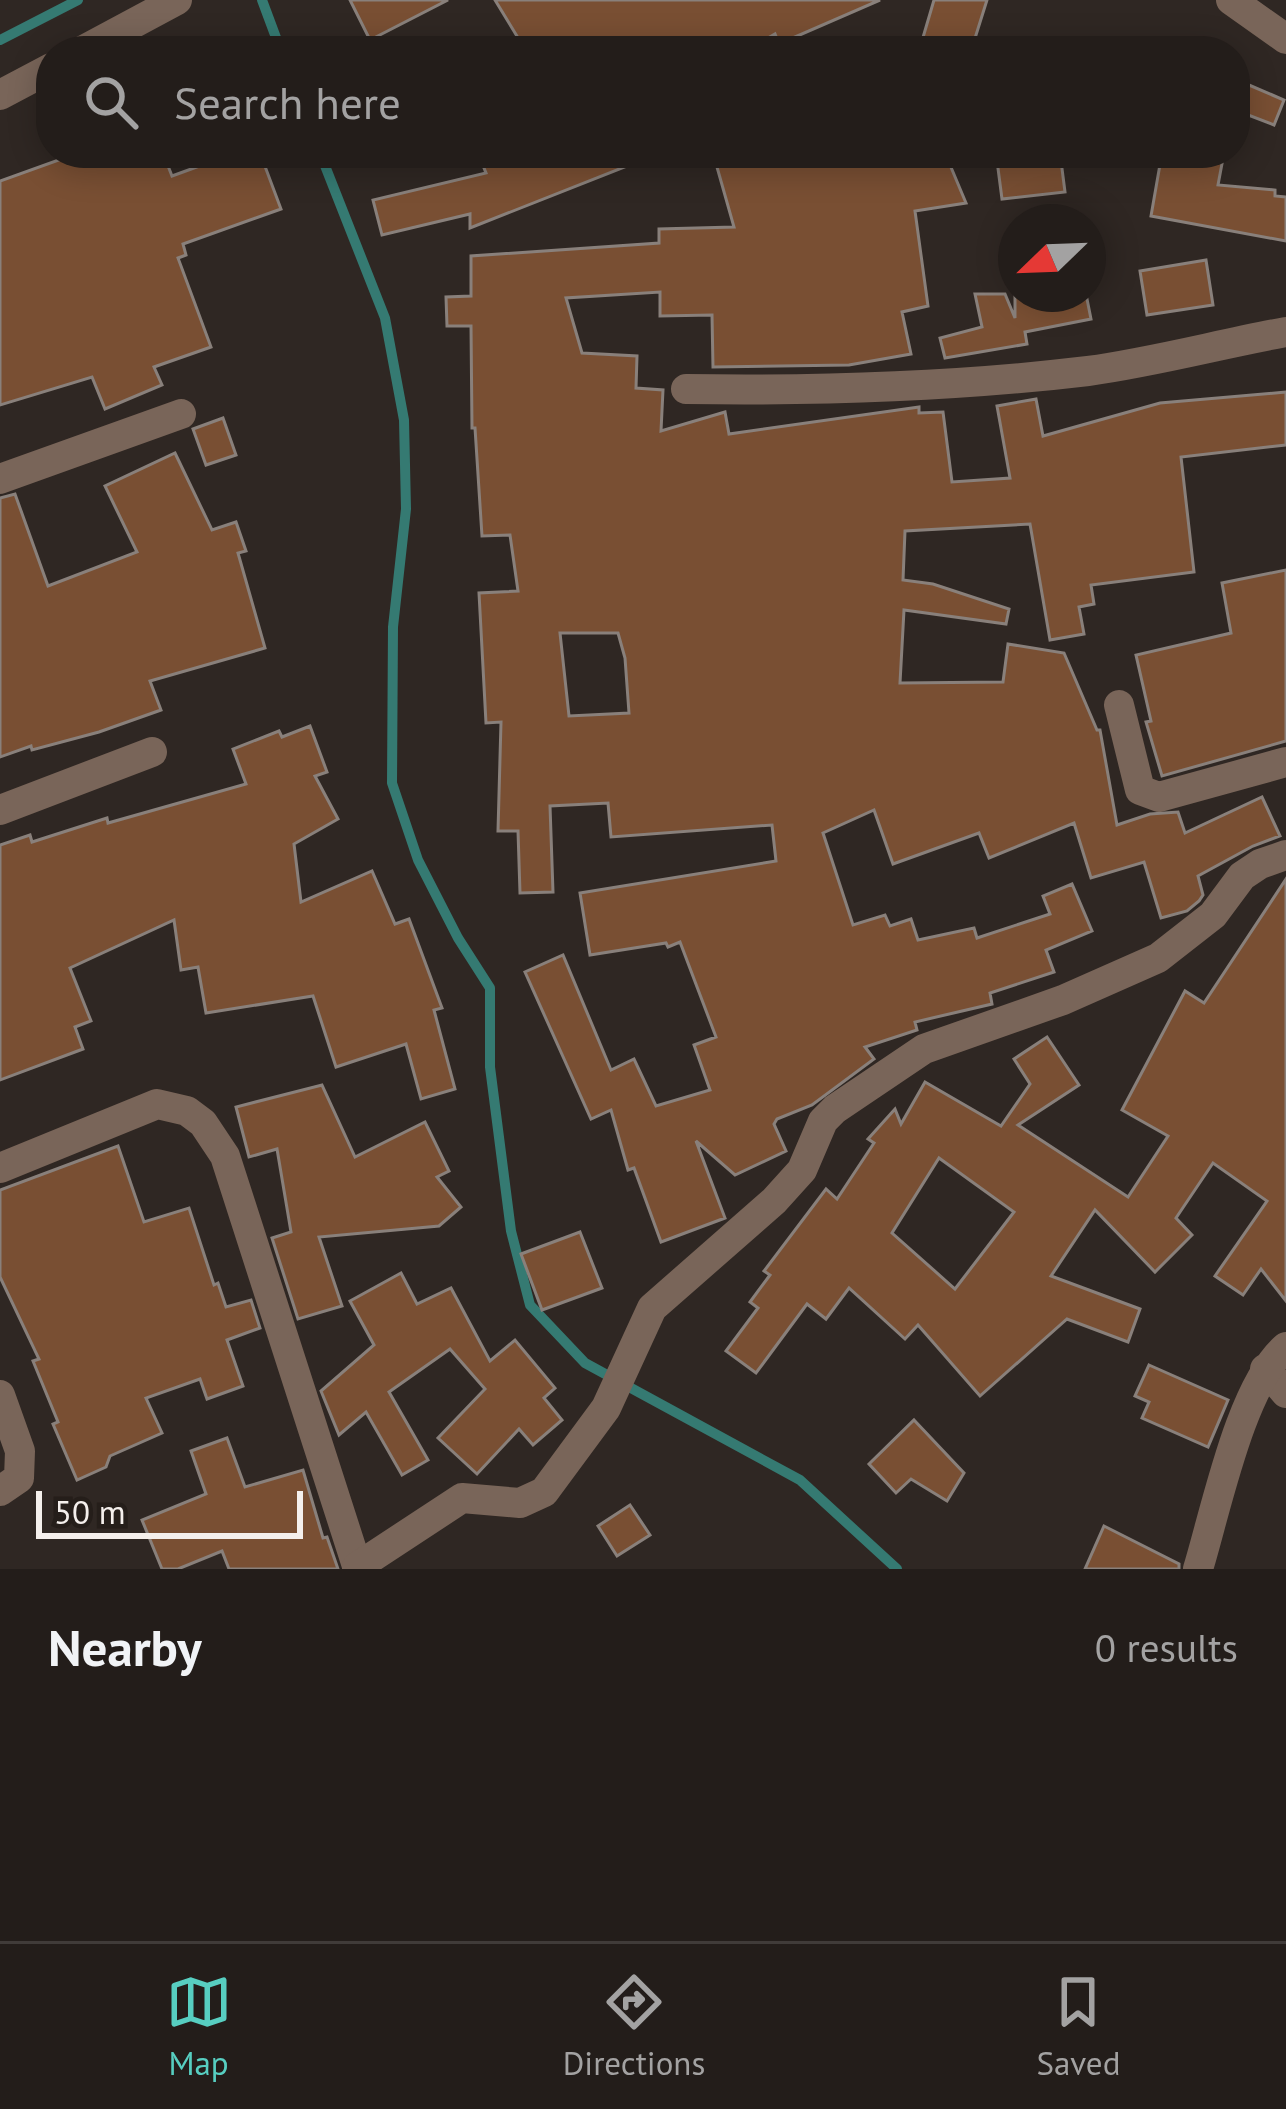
<!DOCTYPE html>
<html lang="en">
<head>
<meta charset="utf-8">
<style>
	body { margin:0; font-family:"PT Sans",sans-serif; background:#2f2a27; color:#f1f3f6 }
	.compass { position:absolute; left:998px; top:204px; width:108px; height:108px; border-radius:50%; background:#231d1a; box-shadow:0 6px 30px #0003; rotate:247deg }
	.scale { position:absolute; left:36px; bottom:30px; width:267px; box-sizing:border-box; padding-left:12px; border:6px solid #f4efec; border-top:0; font-size:33px; line-height:42px; white-space:nowrap; color:#f4efec; -webkit-text-stroke:9px #251e1a; paint-order:stroke }
	.list { margin:0; padding:0; list-style:none }
	h2 { display:flex; justify-content:space-between; align-items:center; height:156px; margin:0; padding:0 48px; font-size:51px }
	h2 small { font-size:39px; font-weight:400; color:#a3a2a2 }
	.icon { flex:none; width:66px; height:66px; fill:none; stroke:currentColor; stroke-width:2; stroke-linecap:round; stroke-linejoin:round }
	.map { position:relative; flex:none; width:1286px; height:1569px; overflow:hidden }
	.search { position:absolute; background:#231d1a; box-shadow:0 6px 30px #0003; left:36px; right:36px; top:36px; height:132px; display:flex; align-items:center; gap:30px; box-sizing:border-box; padding:0 42px; border-radius:48px; color:#a3a2a2; font-size:45px }
	.sheet { height:372px; background:#231d1a }
	nav { display:flex; justify-content:space-around; align-items:center; box-sizing:border-box; height:168px; border-top:3px solid #403b39; background:#231d1a; font-size:33px; color:#a3a2a2 }
	nav a { display:grid; justify-items:center; gap:6px }
	nav .on { color:#57cec1 }
	.map>svg:first-child { display:block }
	.lines { fill:none; stroke-linecap:round; stroke-linejoin:round }
	.stream { stroke:#357a72; stroke-width:10 }
	.building { fill:#794f33; stroke:#89807b; stroke-width:3; fill-rule:evenodd }
	.minor { stroke:#796559; stroke-width:30 }
</style>
</head>
<body>
<div class="map">
<svg width="1286" height="1569" viewBox="0 0 1286 1569">
	<rect width="100%" height="100%" fill="#2f2723"/>
	<g class="lines">
		<g class="stream">
			<path d="M262 0 281 51"/>
			<path d="M0 40 78 0"/>
			<path d="M320 153 385 318 404 420 406 509 393 627 392 783 418 860 458 938 490 988V1067L511 1231 530 1305 585 1363 800 1480 897 1569"/>
		</g>
	</g>
	<g class="building">
		<path d="M350 0H448L370 40Z"/>
		<path d="M495 0H880L779 44 775 34 745 51H526Z"/>
		<path d="M934 0H987L971 51H919Z"/>
		<path d="M1235 79 1284 100 1274 125 1235 110Z"/>
		<path d="M78 153H163L172 176 235 153H260L281 209 183 244 186 255 178 258 211 347 154 367 162 385 105 409 92 377 0 405V181Z"/>
		<path d="M478 153H655V155L470 228V214L382 235 373 200 486 173Z"/>
		<path d="M713 153H945L966 203 915 211 928 306 902 312 911 354 849 365 713 367 712 315 660 316V292L566 298 582 353 637 356 636 388 663 390 661 431 725 412 729 434 919 407V413L943 412 952 482 1010 478 997 406 1036 399 1043 436 1160 403 1286 392V445L1181 457 1194 572 1091 585 1094 604 1079 607 1084 634 1050 640 1030 524 905 531 903 580 933 584 1009 609 1006 624 904 610 900 683 1003 682 1008 644 1064 653 1097 730H1100L1117 825 1150 814 1178 812 1185 833 1262 797 1280 836 1253 846 1198 876 1203 895 1199 901 1187 911 1161 918 1144 862 1091 878 1074 823 989 858 979 833 893 864 874 810 823 833 853 925 885 915 890 926 911 919 918 940 974 928 977 938 1050 914 1043 896 1072 884 1092 931 1046 950 1054 972 990 993 992 1004 915 1022 917 1030 865 1047 874 1059 812 1105 777 1119 774 1124 786 1151 735 1175 696 1141 725 1218 661 1242 634 1168 628 1170 611 1110 591 1119 525 972 563 955 611 1070 634 1059 656 1106 710 1090 694 1045 716 1037 680 942 668 947 666 943 590 955 580 893 776 861 772 825 611 837 608 803 550 806 553 892 520 893 518 831H498L501 722 486 723 479 593 518 591 510 535 482 536 475 428H472L471 326H447L446 297 471 296V256L659 243V229L734 227ZM560 633H618L625 658 629 713 569 716Z"/>
		<path d="M996 153H1060L1065 192 1002 199Z"/>
		<path d="M1162 153H1224L1218 185 1275 190V196L1286 197V241L1151 216Z"/>
		<path d="M1206 260 1213 305 1147 315 1140 271Z"/>
		<path d="M975 294H1005L1015 318V294H1086L1091 319 1025 332 1027 344 945 358 940 338 982 327Z"/>
		<path d="M223 418 236 455 206 465 193 429Z"/>
		<path d="M175 453 212 530 236 522 246 551 238 553 265 648 150 681 161 710 99 732 32 750 31 746 0 757V498L15 494 48 586 137 552 105 486Z"/>
		<path d="M1286 570V741L1162 776 1146 722 1151 721 1136 655 1231 633 1222 583Z"/>
		<path d="M310 726 327 772 315 776 338 819 294 844 301 902 372 871 395 924 409 919 442 1008 434 1010 455 1089 421 1099 406 1044 336 1067 313 996 206 1013 198 967 181 970 174 920 70 968 91 1021 75 1027 83 1049 0 1080V845L30 835 32 842 107 818 108 823 246 784 233 749 279 731 282 737Z"/>
		<path d="M1286 879V1301L1261 1269 1243 1295 1215 1276 1267 1201 1213 1163 1176 1218 1192 1235 1155 1272 1095 1210 1051 1276 1140 1309 1128 1342 1067 1319 980 1396 918 1325 905 1339 849 1288 826 1319 807 1304 756 1373 726 1351 758 1308 750 1302 770 1275 764 1271 826 1189 837 1199 874 1143 868 1139 895 1109 901 1124 925 1082 1001 1126 1030 1084 1014 1059 1047 1037 1079 1085 1018 1125 1128 1197 1168 1136 1122 1110 1185 991 1204 1003ZM939 1158 1014 1212 955 1289 892 1233Z"/>
		<path d="M322 1085 355 1157 425 1122 449 1171 437 1177 461 1207 439 1226 319 1237 342 1306 298 1319 272 1238 291 1232 277 1149 249 1157 236 1107Z"/>
		<path d="M118 1146 144 1222 189 1208 214 1285 218 1283 226 1307 251 1300 260 1328 227 1340 243 1386 207 1399 200 1379 146 1398 162 1433 110 1456 106 1467 77 1480 53 1424 58 1422 33 1361 39 1359 0 1277V1190Z"/>
		<path d="M580 1232 602 1288 542 1310 521 1254Z"/>
		<path d="M401 1273 417 1304 451 1288 490 1361 515 1340 555 1388 544 1398 562 1420 533 1445 519 1429 477 1474 438 1438 485 1389 450 1349 389 1392 428 1460 402 1475 366 1412 339 1435 321 1391 374 1345 350 1301Z"/>
		<path d="M1149 1365 1228 1400 1208 1447 1142 1418 1149 1402 1135 1396Z"/>
		<path d="M914 1420 964 1473 947 1501 911 1479 896 1493 869 1464Z"/>
		<path d="M227 1438 245 1487 303 1470 323 1538 327 1537 338 1569H229L222 1551 178 1569H162L142 1520 206 1494 191 1451Z"/>
		<path d="M630 1505 650 1535 617 1556 598 1526Z"/>
		<path d="M1104 1526 1179 1564V1569H1085Z"/>
	</g>
	<g class="lines">
		<g class="minor">
			<path d="M1231 0 1286 39"/>
			<path d="M82 51 177 0"/>
			<path d="M0 95 51 68"/>
			<path d="M686 389C821 391 954 387 1088 371 1154 362 1220 344 1286 332"/>
			<path d="M0 479 181 414"/>
			<path d="M1119 705 1140 790 1159 797 1286 762"/>
			<path d="M0 810 152 752"/>
			<path d="M0 1168 157 1104 187 1111 203 1123 225 1156 358 1569"/>
			<path d="M1265 1369 1286 1393"/>
			<path d="M0 1395 20 1451 19 1478 0 1491"/>
			<path d="M357 1567 462 1498 520 1503 544 1492 606 1408 652 1308 774 1201 802 1170 823 1121 835 1109 924 1049 1063 1000 1158 958 1213 915 1242 876 1260 864 1286 855"/>
			<path d="M1198 1569C1216 1510 1241 1385 1286 1347"/>
		</g>
	</g>
</svg>
<svg class="compass" viewBox="-18 -18 36 36"><path d="M0-13l5 13h-10z" fill="#e53935"/><path d="M0 13l5-13h-10z" fill="#a3a2a2"/></svg>
<div class="scale">50 m</div>
<div class="search"><svg class="icon" aria-label="search" viewBox="0 0 24 24"><circle cx="10" cy="10" r="6"/><path d="M15 15l6 6"/></svg>Search here</div>
</div>
<section class="sheet">
<h2>Nearby<small>0 results</small></h2>
<ul class="list">
</ul>
</section>
<nav>
<a class="on"><svg class="icon" aria-label="map" viewBox="0 0 24 24"><path d="M3 6l6-2 6 2 6-2v14l-6 2-6-2-6 2zM9 4v14M15 6v14"/></svg>Map</a>
<a><svg class="icon" aria-label="directions" viewBox="0 0 24 24"><path d="M12 3l9 9-9 9-9-9zM9 14v-3h6M13 9l2 2-2 2"/></svg>Directions</a>
<a><svg class="icon" aria-label="saved" viewBox="0 0 24 24"><path d="M7 4h10v16l-5-4-5 4z"/></svg>Saved</a>
</nav>
</body>
</html>
